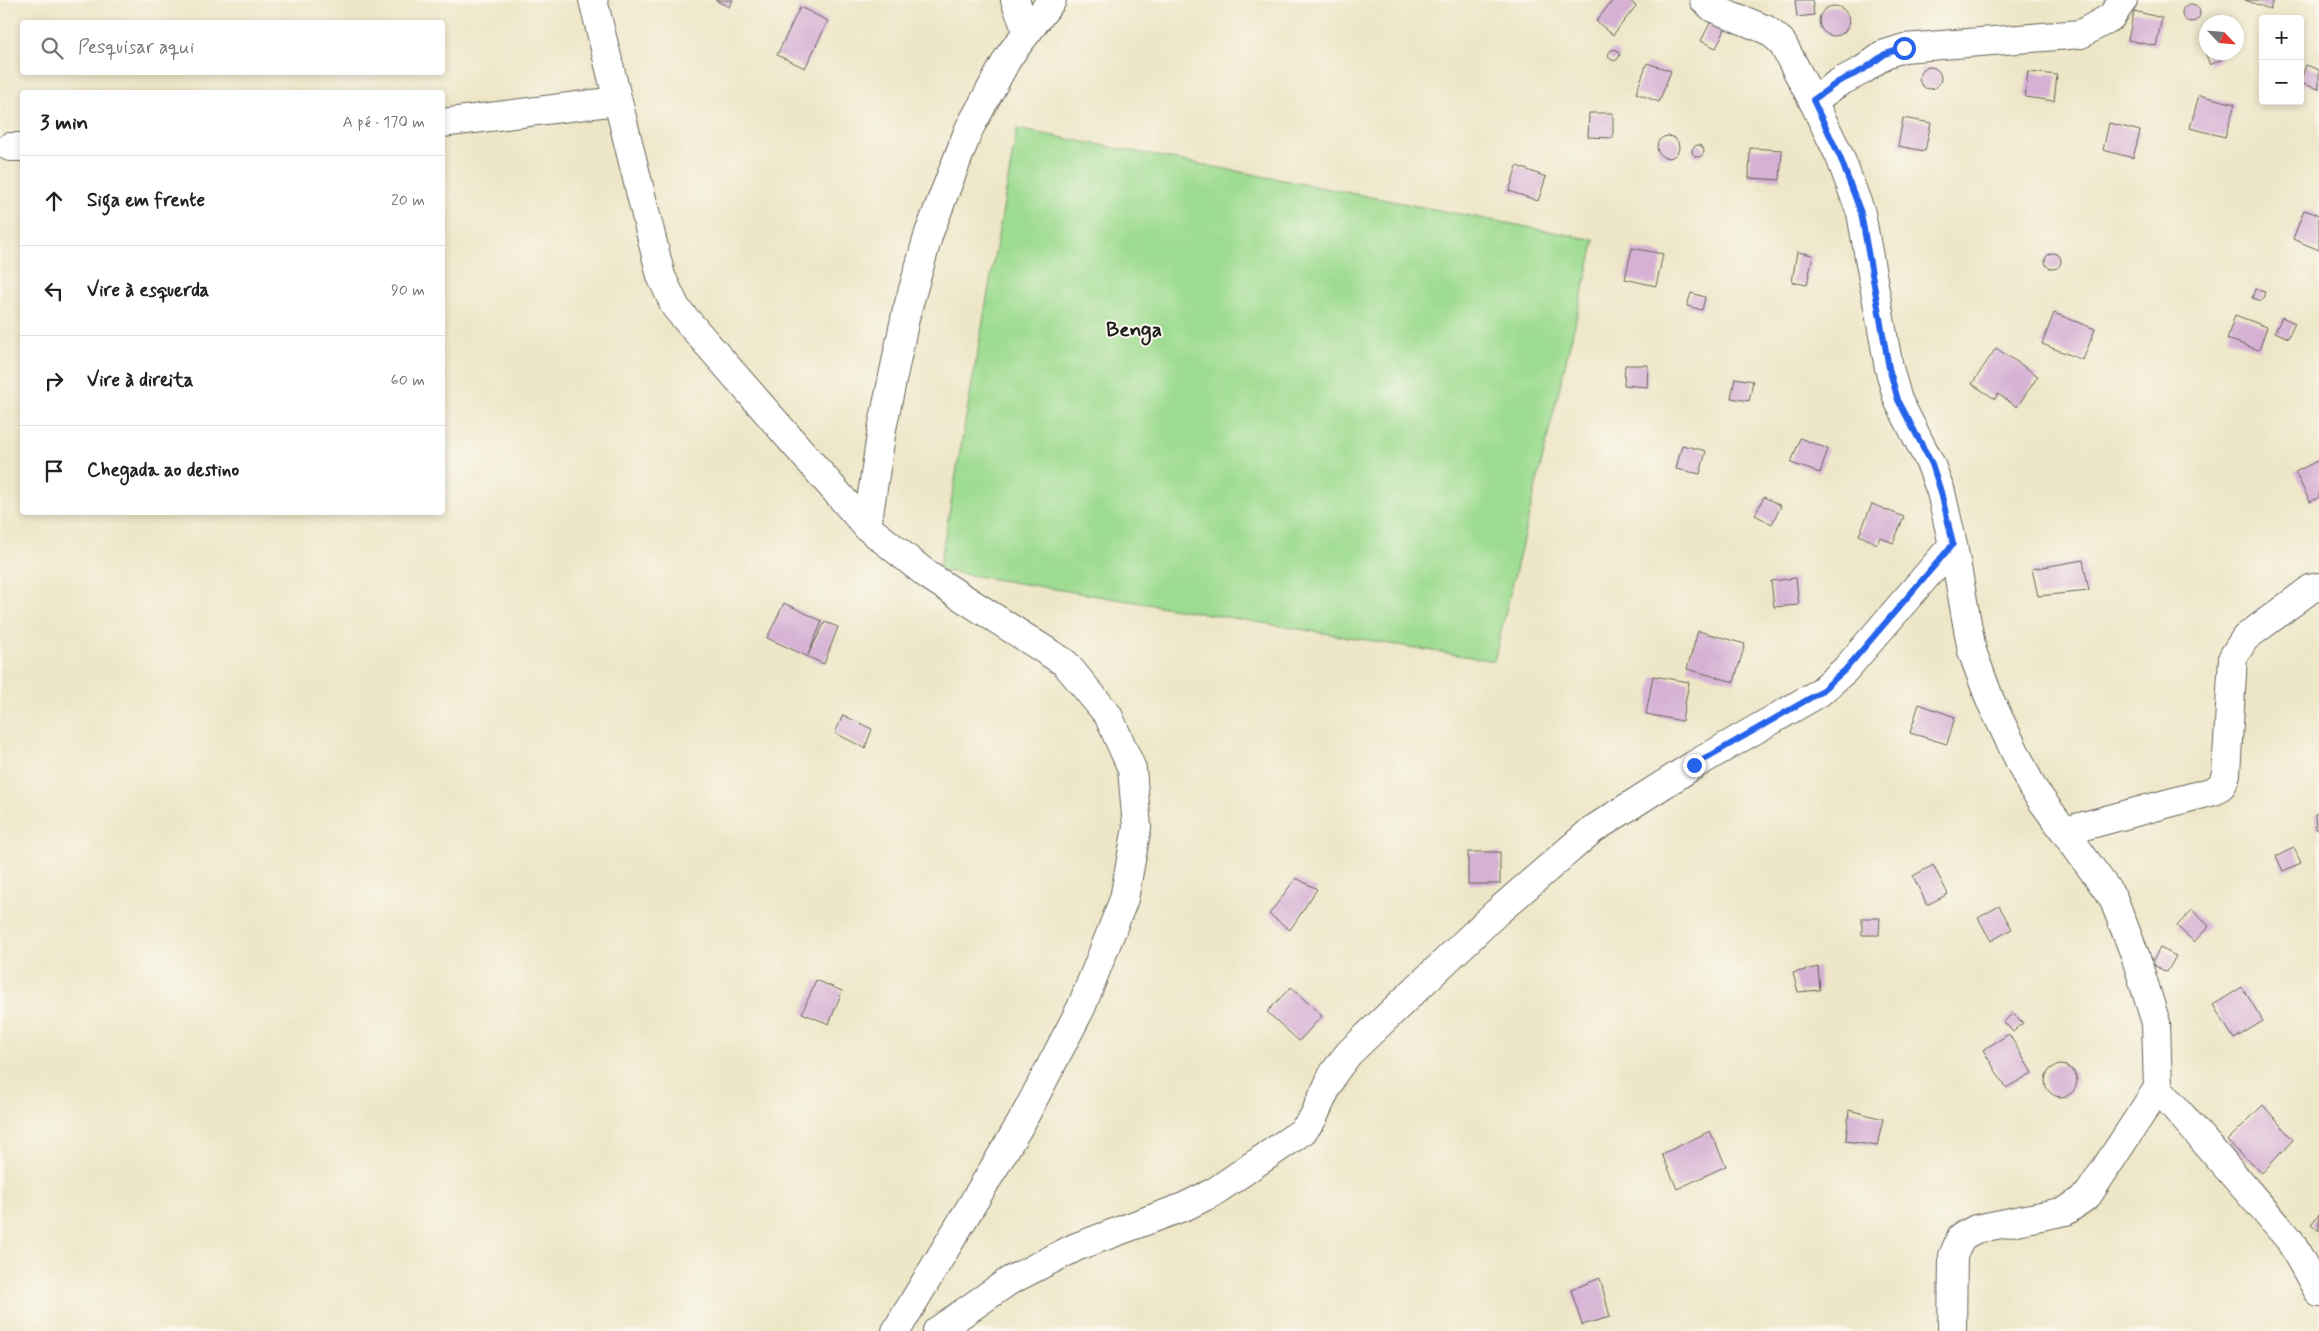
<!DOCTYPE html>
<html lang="pt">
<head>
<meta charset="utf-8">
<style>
	body { margin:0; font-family:Mynerve,sans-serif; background:#f2f2f2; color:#202124 }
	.controls { position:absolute; right:15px; top:15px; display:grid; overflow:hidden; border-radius:5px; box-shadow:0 2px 8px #0003 }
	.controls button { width:45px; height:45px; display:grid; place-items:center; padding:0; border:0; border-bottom:1px solid #e0e0e0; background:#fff; color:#202124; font:25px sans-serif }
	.compass { position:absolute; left:2199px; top:15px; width:45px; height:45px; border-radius:50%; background:#fff; box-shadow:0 2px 8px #0003; rotate:116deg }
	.stop { position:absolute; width:15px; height:15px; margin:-11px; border:4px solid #2563eb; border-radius:50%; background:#fff }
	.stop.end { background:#2563eb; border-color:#fff; box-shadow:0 1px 5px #0008 }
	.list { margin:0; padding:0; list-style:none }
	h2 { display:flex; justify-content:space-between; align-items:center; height:65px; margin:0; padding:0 20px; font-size:21px }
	h2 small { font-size:16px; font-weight:400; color:#757577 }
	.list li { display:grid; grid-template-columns:32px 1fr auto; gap:15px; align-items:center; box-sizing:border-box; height:90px; padding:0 20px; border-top:1px solid #e0e0e0 }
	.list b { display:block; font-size:19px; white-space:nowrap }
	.list em { font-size:16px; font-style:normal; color:#757577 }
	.icon { flex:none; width:28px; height:28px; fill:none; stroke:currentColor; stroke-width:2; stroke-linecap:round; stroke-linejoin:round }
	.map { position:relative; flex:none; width:2319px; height:1331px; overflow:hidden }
	.search { position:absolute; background:#fff; box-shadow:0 2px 8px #0003; left:20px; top:20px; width:425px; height:55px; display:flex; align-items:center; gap:12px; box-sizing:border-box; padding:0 18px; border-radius:5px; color:#757577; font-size:19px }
	.panel { position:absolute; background:#fff; box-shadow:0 2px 8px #0003; left:20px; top:90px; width:425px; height:425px; border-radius:5px }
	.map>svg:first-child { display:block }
	.green { fill:#9edc91; stroke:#5d7c56 }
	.building { fill:#d6b1d4 }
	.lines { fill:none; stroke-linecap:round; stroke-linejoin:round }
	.minor-casing { stroke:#656358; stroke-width:30 }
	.minor { stroke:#fff; stroke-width:28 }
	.route { stroke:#2563eb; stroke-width:6 }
	.labels { text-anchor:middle; stroke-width:4; stroke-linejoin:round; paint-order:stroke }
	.quarter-label { font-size:21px; font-weight:bold; fill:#1c1c1c; stroke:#fbf7ec }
</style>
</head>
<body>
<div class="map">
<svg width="2319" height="1331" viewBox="0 0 2319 1331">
	<rect width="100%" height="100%" fill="#fbf7ec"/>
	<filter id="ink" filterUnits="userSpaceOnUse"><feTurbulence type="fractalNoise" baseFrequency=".02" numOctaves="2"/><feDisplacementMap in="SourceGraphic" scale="10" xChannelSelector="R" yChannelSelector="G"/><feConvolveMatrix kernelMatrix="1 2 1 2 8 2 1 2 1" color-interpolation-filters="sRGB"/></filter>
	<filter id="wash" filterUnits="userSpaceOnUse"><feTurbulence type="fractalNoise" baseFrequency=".0096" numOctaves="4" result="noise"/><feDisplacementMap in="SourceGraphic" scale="20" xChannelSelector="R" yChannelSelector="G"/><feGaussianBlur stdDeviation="1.12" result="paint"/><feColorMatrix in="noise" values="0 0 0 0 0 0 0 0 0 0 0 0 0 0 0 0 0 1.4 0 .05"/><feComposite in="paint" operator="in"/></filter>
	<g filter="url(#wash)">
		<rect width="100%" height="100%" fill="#ede6c7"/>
		<path class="green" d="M1017 129 1595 240 1494 661 939 570Z"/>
		<g id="blocks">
			<g class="building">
				<path d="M715 0H733L729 7Z"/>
				<path d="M1613 0H1629L1636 6 1613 35 1596 21Z"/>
				<path d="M1795 0H1812L1814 15 1797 17Z"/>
				<path d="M2245 0H2273L2270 9Z"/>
				<circle cx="2191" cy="13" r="9"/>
				<circle cx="1834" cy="21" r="15"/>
				<path d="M800 7 828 21 805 68 777 55Z"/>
				<path d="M2134 11 2162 18 2156 46 2128 40Z"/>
				<path d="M1711 21 1726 27 1716 48 1701 41Z"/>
				<path d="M2206 46V52H2218L2221 60 2210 65 2203 47Z"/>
				<circle cx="1614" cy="55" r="5.5"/>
				<path d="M1647 63 1671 71 1659 102 1636 93Z"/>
				<path d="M2306 65 2319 70V89L2300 83Z"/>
				<circle cx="1930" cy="78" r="11"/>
				<path d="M2028 72 2057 75 2054 101 2025 97Z"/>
				<path d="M2199 95 2235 104 2225 137 2190 128Z"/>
				<path d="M1589 113H1613V138L1588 137Z"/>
				<path d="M1903 118 1931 123 1925 151 1898 146Z"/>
				<path d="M2109 123 2140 131 2133 158 2103 150Z"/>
				<circle cx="1668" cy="147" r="11"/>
				<circle cx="1698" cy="151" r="6"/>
				<path d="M1750 148 1782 150 1780 180 1749 178Z"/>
				<path d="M1517 166 1546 177 1538 201 1509 191Z"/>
				<path d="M2304 210 2319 215V250L2293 239Z"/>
				<path d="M1632 248 1663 254 1656 286 1625 279Z"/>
				<path d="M1797 252 1813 255 1807 285 1792 282Z"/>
				<circle cx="2053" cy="261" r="8"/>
				<path d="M2255 289 2265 292 2262 301 2252 298Z"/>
				<path d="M1691 293 1705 297 1702 310 1687 306Z"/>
				<path d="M2054 313 2095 329 2083 360 2042 344Z"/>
				<path d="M2235 315 2267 327 2259 350 2227 339Z"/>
				<path d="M2282 317 2295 323 2288 338 2275 332Z"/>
				<path d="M1996 348 2038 376 2017 407 1998 394 1995 399 1972 384Z"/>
				<path d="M1625 365H1648L1647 387 1624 385Z"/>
				<path d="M1735 378 1753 381 1749 401 1731 398Z"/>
				<path d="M1800 438 1828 449 1820 473 1791 463Z"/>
				<path d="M1682 445 1706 451 1700 474 1676 469Z"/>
				<path d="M2319 460V497L2310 502 2295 472Z"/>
				<path d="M1764 497 1781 506 1772 524 1755 515Z"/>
				<path d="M1872 504 1904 517 1893 543 1880 537 1877 544 1859 535Z"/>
				<path d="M2083 560 2089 591 2038 596 2032 569Z"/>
				<path d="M1796 578 1799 605 1774 607 1771 581Z"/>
				<path d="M784 603 822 621 808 655 825 622 838 627 824 664 767 638Z"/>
				<path d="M1698 631 1745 644 1734 682 1687 669Z"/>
				<path d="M1653 676 1689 682 1682 721 1646 714Z"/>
				<path d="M1919 704 1955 717 1947 744 1910 733Z"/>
				<path d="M843 715 872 729 865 748 835 733Z"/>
				<path d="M2319 813V829H2316L2315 814Z"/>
				<path d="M2294 848 2301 863 2283 871 2276 856Z"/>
				<rect x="1468" y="852" width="32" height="32"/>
				<path d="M1933 865 1948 894 1927 905 1913 876Z"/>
				<path d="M1296 878 1317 889 1290 930 1269 914Z"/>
				<path d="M1999 906 2012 929 1991 941 1978 918Z"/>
				<path d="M2192 910 2209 926 2194 942 2177 926Z"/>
				<path d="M1862 918H1880L1879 935H1862Z"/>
				<path d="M2160 948 2176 956 2167 972 2151 964Z"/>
				<path d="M1818 967 1820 990 1798 992 1793 973Z"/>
				<path d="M816 980 842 991 829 1024 802 1013Z"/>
				<path d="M1291 987 1322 1016 1299 1041 1267 1012Z"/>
				<path d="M2242 987 2263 1021 2234 1039 2213 1005Z"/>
				<path d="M2013 1013 2023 1023 2013 1032 2004 1022Z"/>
				<path d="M2009 1034 2032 1073 2006 1088 1983 1050Z"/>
				<circle cx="2061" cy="1081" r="16"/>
				<path d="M2263 1105 2293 1140 2262 1173 2227 1141Z"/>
				<path d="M1849 1110 1883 1119 1877 1146 1846 1141Z"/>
				<path d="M1710 1131 1726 1166 1677 1189 1662 1154Z"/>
				<path d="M2319 1215V1231L2311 1224Z"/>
				<path d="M1600 1278 1610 1317 1582 1325 1571 1290Z"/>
			</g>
		</g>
	</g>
	<g filter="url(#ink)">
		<use href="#blocks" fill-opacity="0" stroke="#656358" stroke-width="1"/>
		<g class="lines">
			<defs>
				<g id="minor">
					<path d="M593 0 661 276 676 308 867 527 929 576 1065 663 1108 715 1132 769 1137 827 1124 899 1081 1008 1021 1123 896 1331"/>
					<path d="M1015 0 1027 32"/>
					<path d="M1704 0 1713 8 1767 30 1781 41 1813 101 1840 157 1861 213 1889 368 1898 400 1931 465 1941 492 1953 545 1972 651 1990 700 2032 787 2113 898 2135 955 2156 1023 2158 1088 2088 1195 2066 1211 1976 1229 1961 1237 1953 1256 1952 1331"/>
					<path d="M1813 101 1838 83 1863 70 1885 54 1904 48 2081 34 2111 17 2123 0"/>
					<path d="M442 123 617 101"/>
					<path d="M10 147H22"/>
					<path d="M867 527 882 429 906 314 929 233 969 129 1009 56 1052 0"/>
					<path d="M2065 831 2214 791 2222 785 2226 774 2233 657 2245 638 2312 588 2319 587"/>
					<path d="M2158 1088 2289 1239 2319 1293"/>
					<path d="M937 1331 1009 1281 1076 1247 1186 1206 1214 1192 1303 1131 1313 1118 1333 1074 1349 1053 1496 913 1592 830 1694 765 1819 693 1845 670 1953 545"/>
				</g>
			</defs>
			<use href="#minor" class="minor-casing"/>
			<use href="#minor" class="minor"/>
		</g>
	</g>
	<g class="lines" filter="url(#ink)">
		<path class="route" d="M1694 765 1819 693 1845 670 1953 544 1941 492 1932 464 1898 400 1889 368 1861 213 1840 157 1813 100 1838 82 1863 70 1885 54 1904 48"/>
	</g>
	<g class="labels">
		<g class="quarter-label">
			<text x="1134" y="336">Benga</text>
		</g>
	</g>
</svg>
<div class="controls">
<button>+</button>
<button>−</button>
</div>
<svg class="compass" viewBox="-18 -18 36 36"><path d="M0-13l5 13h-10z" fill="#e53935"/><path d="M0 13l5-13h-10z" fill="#757577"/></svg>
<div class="stop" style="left:1904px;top:48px"></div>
<div class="stop end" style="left:1694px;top:765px"></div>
<div class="search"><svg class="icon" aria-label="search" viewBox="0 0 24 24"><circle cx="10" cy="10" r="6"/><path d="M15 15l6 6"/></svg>Pesquisar aqui</div>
<section class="panel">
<h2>3 min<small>A pé · 170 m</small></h2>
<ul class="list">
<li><svg class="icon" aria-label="ahead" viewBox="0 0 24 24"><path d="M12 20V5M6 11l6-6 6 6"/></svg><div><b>Siga em frente</b></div><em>20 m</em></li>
<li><svg class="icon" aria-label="left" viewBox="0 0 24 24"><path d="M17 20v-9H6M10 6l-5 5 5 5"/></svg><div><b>Vire à esquerda</b></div><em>90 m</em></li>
<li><svg class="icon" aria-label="right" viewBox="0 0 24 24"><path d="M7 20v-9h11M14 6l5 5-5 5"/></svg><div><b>Vire à direita</b></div><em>60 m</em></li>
<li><svg class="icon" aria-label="arrive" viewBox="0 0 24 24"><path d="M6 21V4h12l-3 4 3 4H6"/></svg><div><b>Chegada ao destino</b></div></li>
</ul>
</section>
</div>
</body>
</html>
